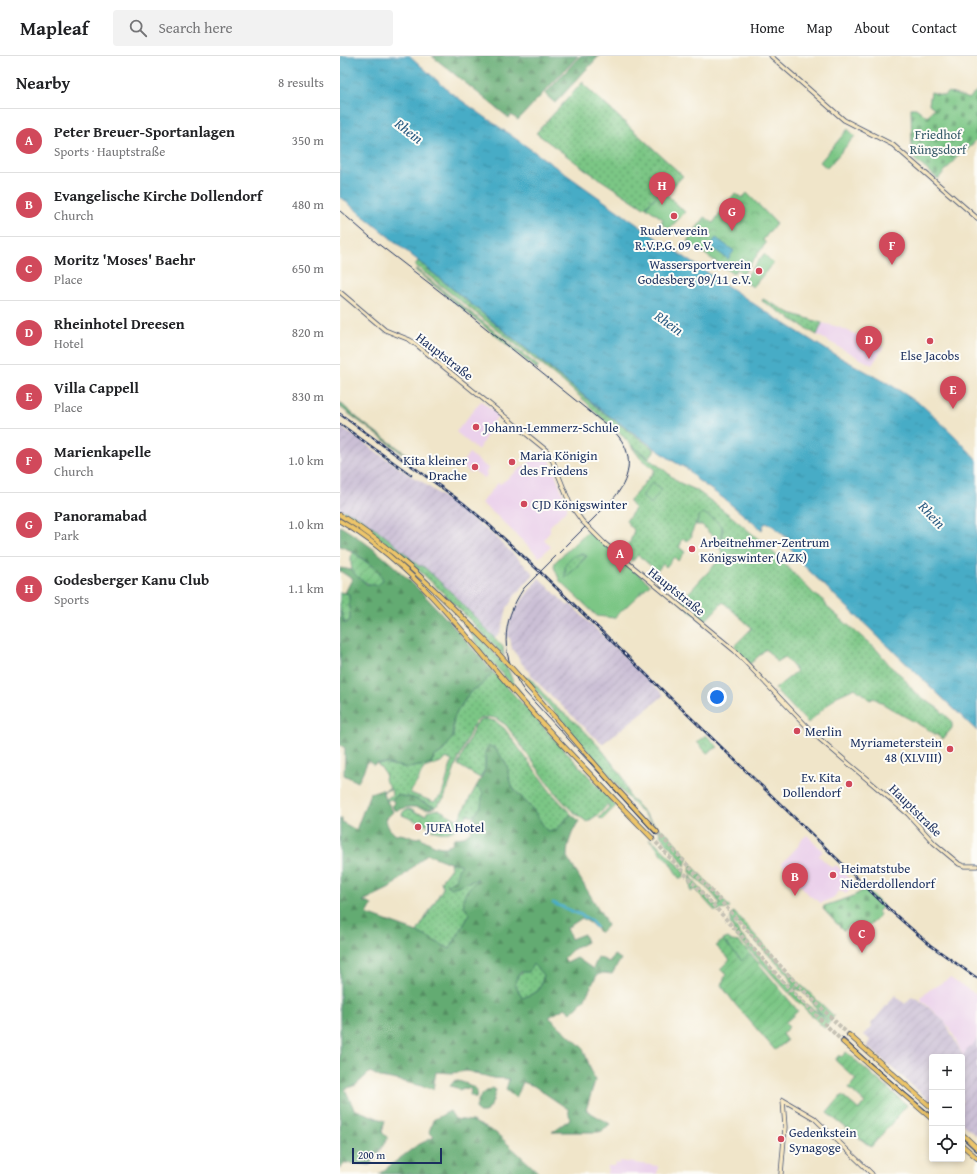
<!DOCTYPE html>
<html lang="en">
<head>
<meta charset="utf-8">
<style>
	body { margin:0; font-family:"Gentium Book Plus",serif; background:#f2f2f2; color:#202124 }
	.controls { position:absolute; right:12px; bottom:12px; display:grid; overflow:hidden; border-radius:4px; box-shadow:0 2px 6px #0003 }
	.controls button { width:36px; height:36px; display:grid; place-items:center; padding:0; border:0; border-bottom:1px solid #e0e0e0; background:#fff; color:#202124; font:20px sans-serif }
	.scale { position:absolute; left:12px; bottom:10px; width:90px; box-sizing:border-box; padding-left:4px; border:2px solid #1b2f5e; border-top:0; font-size:11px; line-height:14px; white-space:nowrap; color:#1b2f5e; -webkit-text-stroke:3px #fdfcf7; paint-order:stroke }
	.you { position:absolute; left:377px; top:641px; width:14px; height:14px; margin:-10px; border:3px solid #fff; border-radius:50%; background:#1a73e8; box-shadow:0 0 0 6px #1a73e833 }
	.badge { display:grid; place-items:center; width:26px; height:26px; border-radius:50%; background:#d1495b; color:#fff; font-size:13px; font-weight:700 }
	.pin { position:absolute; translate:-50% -33px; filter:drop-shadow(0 1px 2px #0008) }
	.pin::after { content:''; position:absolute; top:21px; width:14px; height:12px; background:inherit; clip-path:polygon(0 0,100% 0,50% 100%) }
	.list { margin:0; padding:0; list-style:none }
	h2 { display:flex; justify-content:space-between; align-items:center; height:52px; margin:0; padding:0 16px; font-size:17px }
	h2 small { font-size:13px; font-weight:400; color:#757577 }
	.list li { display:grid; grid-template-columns:26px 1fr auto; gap:12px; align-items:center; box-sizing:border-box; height:64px; padding:0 16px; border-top:1px solid #e0e0e0 }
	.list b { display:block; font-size:15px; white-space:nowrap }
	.list p { margin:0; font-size:13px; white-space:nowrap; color:#757577 }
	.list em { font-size:13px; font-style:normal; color:#757577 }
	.icon { flex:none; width:22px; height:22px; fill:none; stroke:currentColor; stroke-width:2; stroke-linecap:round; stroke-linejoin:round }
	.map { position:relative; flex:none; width:637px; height:1118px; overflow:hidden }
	header { display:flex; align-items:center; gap:24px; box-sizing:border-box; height:56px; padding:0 20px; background:#fff; border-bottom:1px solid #e0e0e0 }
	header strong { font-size:19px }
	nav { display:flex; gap:22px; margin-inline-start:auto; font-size:14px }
	.search { width:280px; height:36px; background:#f2f2f2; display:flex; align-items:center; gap:10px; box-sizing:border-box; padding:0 14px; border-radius:4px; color:#757577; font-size:15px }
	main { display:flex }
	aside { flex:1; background:#fff }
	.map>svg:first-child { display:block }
	.built { fill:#ebd1eb }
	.industrial { fill:url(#industrial-furrows) }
	.grass { fill:url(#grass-dots); stroke:#4b7a72; fill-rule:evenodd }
	.forest { fill:url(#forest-firs); stroke:#406d68; fill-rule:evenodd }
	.cemetery { fill:url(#cemetery-stones); stroke:#4b7a72 }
	.park { fill:url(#park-crowns); stroke:#4b7a72 }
	.garden { fill:url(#garden-furrows); stroke:#4b7a72 }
	.pitch { fill:#7bc685; stroke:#4b7a72; fill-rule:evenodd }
	.water { fill:url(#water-ripples); stroke:#316e92 }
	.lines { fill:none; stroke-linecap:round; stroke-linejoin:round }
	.canal { stroke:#47acc6; stroke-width:3 }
	.trunk-tunnel { stroke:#c5c1b4; stroke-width:4; stroke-dasharray:4 2; stroke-linecap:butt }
	.secondary-casing { stroke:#3b4a6e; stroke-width:5 }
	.trunk-casing { stroke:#3b4a6e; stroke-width:5.5 }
	.secondary { stroke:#f8e8c3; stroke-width:3.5 }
	.trunk { stroke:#edc569; stroke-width:4 }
	.tram { stroke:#1b2f5e; stroke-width:1 }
	.rail-casing { stroke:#1b2f5e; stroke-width:2.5 }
	.rail { stroke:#fdfcf7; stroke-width:1; stroke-dasharray:3; stroke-linecap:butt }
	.secondary-bridge-casing { stroke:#3b4a6e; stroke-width:5; stroke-linecap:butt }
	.trunk-bridge-casing { stroke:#3b4a6e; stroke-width:5.5; stroke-linecap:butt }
	.secondary-bridge { stroke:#f8e8c3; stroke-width:3.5 }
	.trunk-bridge { stroke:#edc569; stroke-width:4 }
	.poi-dot { fill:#d1495b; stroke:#fdfcf7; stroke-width:1.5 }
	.labels { text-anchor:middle; stroke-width:4; stroke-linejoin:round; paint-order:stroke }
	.park-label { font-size:13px; fill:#385c6a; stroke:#fdfcf7 }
	.poi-label { font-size:13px; fill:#1b2f5e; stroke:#fdfcf7; text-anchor:start }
	.street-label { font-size:13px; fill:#1b2f5e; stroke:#fdfcf7 }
	.water-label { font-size:14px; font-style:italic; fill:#2a5b82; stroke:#fdfcf7 }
</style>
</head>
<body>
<header>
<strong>Mapleaf</strong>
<div class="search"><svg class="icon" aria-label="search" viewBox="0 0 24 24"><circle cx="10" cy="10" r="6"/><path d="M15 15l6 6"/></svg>Search here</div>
<nav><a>Home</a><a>Map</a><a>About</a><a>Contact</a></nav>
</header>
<main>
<aside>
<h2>Nearby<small>8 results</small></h2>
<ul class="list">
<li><span class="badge">A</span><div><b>Peter Breuer-Sportanlagen</b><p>Sports · Hauptstraße</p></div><em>350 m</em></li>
<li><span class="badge">B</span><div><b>Evangelische Kirche Dollendorf</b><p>Church</p></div><em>480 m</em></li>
<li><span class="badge">C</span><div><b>Moritz 'Moses' Baehr</b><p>Place</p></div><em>650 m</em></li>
<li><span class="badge">D</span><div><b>Rheinhotel Dreesen</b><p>Hotel</p></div><em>820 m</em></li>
<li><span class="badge">E</span><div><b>Villa Cappell</b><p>Place</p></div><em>830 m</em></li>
<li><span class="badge">F</span><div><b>Marienkapelle</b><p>Church</p></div><em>1.0 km</em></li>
<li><span class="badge">G</span><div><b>Panoramabad</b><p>Park</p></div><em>1.0 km</em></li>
<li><span class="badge">H</span><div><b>Godesberger Kanu Club</b><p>Sports</p></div><em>1.1 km</em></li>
</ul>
</aside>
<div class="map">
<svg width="637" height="1118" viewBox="0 0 637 1118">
	<defs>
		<pattern id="industrial-furrows" width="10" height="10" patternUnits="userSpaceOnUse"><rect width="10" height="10" fill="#cbbfd5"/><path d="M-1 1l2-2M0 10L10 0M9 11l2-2" fill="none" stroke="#aea4b9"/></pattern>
		<pattern id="grass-dots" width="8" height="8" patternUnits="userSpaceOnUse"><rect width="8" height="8" fill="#7bc685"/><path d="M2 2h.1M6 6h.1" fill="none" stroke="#64a170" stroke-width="1.8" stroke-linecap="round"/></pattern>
		<pattern id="forest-firs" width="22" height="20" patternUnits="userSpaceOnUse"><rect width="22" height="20" fill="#64ab72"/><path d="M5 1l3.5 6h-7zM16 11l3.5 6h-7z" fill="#528c61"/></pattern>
		<pattern id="cemetery-stones" width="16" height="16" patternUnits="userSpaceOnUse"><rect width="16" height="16" fill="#7bc685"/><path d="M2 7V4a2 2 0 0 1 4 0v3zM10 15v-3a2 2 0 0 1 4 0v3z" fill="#64a170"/></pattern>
		<pattern id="park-crowns" width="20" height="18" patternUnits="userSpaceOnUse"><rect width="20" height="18" fill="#7bc685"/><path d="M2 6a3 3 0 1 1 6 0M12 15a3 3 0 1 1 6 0" fill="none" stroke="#64a170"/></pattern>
		<pattern id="garden-furrows" width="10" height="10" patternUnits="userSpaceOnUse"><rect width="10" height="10" fill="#7bc685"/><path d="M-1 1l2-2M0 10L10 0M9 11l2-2" fill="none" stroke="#64a170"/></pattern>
		<pattern id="water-ripples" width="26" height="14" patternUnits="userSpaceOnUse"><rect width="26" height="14" fill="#47acc6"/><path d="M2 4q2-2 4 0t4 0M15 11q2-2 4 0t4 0" fill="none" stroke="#3a8ca4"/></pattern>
	</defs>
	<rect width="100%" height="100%" fill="#fdfcf7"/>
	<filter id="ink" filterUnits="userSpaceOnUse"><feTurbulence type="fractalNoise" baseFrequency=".025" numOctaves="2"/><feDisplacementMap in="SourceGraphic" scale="8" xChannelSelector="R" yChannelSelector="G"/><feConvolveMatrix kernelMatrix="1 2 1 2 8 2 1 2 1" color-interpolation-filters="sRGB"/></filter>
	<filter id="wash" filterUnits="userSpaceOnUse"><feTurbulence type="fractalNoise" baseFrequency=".012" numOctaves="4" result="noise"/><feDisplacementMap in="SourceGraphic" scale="16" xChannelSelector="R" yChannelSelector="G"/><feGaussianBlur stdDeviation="0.9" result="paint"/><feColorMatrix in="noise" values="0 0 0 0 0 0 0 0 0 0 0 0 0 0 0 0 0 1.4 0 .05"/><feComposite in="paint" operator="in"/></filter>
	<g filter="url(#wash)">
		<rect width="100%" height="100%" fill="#f0e5c9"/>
		<g class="built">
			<path d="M482 267 499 271 542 290 543 292 532 309 477 279Z"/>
			<path d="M141 345 159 359 153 366 154 367 138 394 116 376Z"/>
			<path d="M204 395 210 404 227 449V453L210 470V476L204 483 211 491 199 501 157 460 141 447 158 427 160 428Z"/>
			<path d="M129 397 149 413 146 416 147 419 144 422 133 414 130 417 121 409Z"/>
			<path d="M467 779 483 795 479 800 492 812 496 809 512 825 514 828 513 831 506 838 500 834 493 842 481 847 470 840 441 807 447 802 459 789 461 784Z"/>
			<path d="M610 922 637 939V983L631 992 629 991 623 1000 613 978 605 966 581 944 582 940 586 936Z"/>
			<path d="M280 1105 318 1110 317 1118H267L268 1110H274L276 1107 279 1108Z"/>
		</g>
		<g class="industrial">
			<path d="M0 370 71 420 81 425 152 478 194 518 176 538 167 552 161 576 154 582 114 539 40 476 18 461 7 455 0 454Z"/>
			<path d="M199 522 228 550 230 548 324 639 317 645 262 688 199 628 180 605 178 601 172 593 170 582 167 581 170 565 178 549Z"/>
			<path d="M555 939 565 948 572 940 576 943 577 942 589 952 605 966 623 1000 629 990 631 991 637 983V1080L622 1068V1001H592V1047L527 990 530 984 524 979 532 969 531 968Z"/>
		</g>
		<g class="grass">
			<path d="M243 26V28L343 120 326 138 322 134 304 152 249 116 196 77Z"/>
			<path d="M78 205 264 357 315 394 309 402 291 389 278 375 256 357 246 346 223 326 75 209Z"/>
			<path d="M76 213 199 311 197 313 75 214Z"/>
			<path d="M423 243 450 257 482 267 477 279 422 245Z"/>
			<path d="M291 390 323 413 338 426 356 434 391 460 429 492 475 539C481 542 485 545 487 551L537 594 552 612 562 620 575 637 599 653 612 665V672L603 683C581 668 556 657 534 642L530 644 515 632 497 640 468 667 435 633 457 615 445 601 437 606 426 593 410 608 394 590 412 572 383 546 364 566 340 546 382 501 381 493 374 490 373 488 379 486 382 481 383 472 374 463 363 457 360 459 353 473V474L351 477 352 480 347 485 343 483 340 486 341 488 339 491 345 496 338 505 334 501 326 511 323 508 317 515 298 499 293 505 281 496 290 486 294 474 286 465 295 453 289 446 315 414 301 403Z"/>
			<path d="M0 454C24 457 60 494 79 510H83L114 539 163 591 164 600C114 547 63 492 0 456Z"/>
			<path d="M242 498 247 499 226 522C222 509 229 499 242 498Z"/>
			<path d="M0 536 9 538 10 564 5 568 0 555Z"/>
			<path d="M130 575 142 584 168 613 173 626 184 642 138 591Z"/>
			<path d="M153 616 276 750 263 763 259 762 269 751 268 748 259 758 247 766 231 754 217 739 166 669 155 662 148 661 139 663 133 669 116 709 104 743 95 751 73 742 57 739 52 744 50 743 48 745 46 743 52 739 51 733 44 735 43 738V735L50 732 44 723V722L46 720 42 713 37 708 43 707 68 712 91 708 94 701 103 695 113 681V664L117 656 130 636 140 630ZM106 702 112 705 102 739 94 746 70 737 77 726 84 712 104 705Z"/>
			<path d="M185 622H190L212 648 241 671 262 694 282 720 289 740 317 771 328 778 347 801 345 810 336 797 321 781 319 774 289 743Z"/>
			<path d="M146 663 155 665 164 672 210 735 231 758 217 773 207 776 194 755 173 732 170 726 166 709 155 692 145 696V713L140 722 118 709 135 670 139 665Z"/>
			<path d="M136 731C147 736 141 741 142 750L133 761 128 758C117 773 112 781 92 774L88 770 62 759 63 756 67 753 74 754 73 756 86 759 87 756 98 753 118 764Z"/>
			<path d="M309 783 316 787 331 802 344 814V822H339L330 807Z"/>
			<path d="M122 806 131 808 128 816 120 814 121 809 117 822 111 832 139 822 128 833 130 858 110 893 77 876 103 832 101 825 111 812 110 807Z"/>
			<path d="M351 808 390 852 375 855 355 833 351 836 350 819C358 831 366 842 377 851L380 848C372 835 360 826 350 816Z"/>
			<path d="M394 856 459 927 449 937 395 878 390 867 392 857ZM394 865 405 874 448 919 453 928 451 930 443 925 400 878 393 866Z"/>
			<path d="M388 882 392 885 399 886 410 897 402 905 383 884Z"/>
			<path d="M193 907 204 920 198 935 183 942 175 929 176 922Z"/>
			<path d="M460 928 494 960 486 971 484 972 450 938ZM457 933C469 938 471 944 477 954 479 957 484 960 487 963L486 964C483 962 480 957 476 955 466 948 462 948 455 935Z"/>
		</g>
		<g class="forest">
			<path d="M92 0H238L178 64 171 59 169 62Z"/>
			<path d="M240 0H259L215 47 205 38Z"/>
			<path d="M0 346C21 368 54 388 79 407L78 409 4 354 0 351Z"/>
			<path d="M0 470C60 506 108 564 153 616L140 630 130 636 117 656 113 664V681L103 695 94 701 91 708 68 712 43 707H36L34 709 28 705 18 726 4 719 5 692 0 689V555L2 557 4 566 5 568 10 564 9 538 5 537 12 523 0 515V512L12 514 26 528 38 529 34 511 12 495 0 490Z"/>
			<path d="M149 690 155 692 167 709 170 726 173 732 194 755 207 775 217 773 231 758 239 765C232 775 227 788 227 801L264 862 267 870 260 877 250 867 242 862 227 872 231 883 244 878 247 886 232 894 224 902 227 907 237 902 253 913 258 901 269 906 274 899 281 903 272 918 263 917 257 919 244 944 231 957 225 952 209 961 243 992 255 1025 246 1054 270 1068 262 1075 258 1076H212L230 1063 228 1053 194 1030 183 1026 176 1042 166 1034 169 1023 153 1022 127 1015 112 1017 96 1016 93 1033 57 1024 40 1021 30 1016 16 1029 5 1033 14 1053 45 1065 42 1076 48 1082 30 1109 5 1107 0 1113V763H2V766L16 774 30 737 42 733 43 738 53 756 46 763C47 771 50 774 56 779L60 778 77 782 80 781C87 786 103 796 111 788 113 787 113 784 114 782L123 781 131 775C131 764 135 759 141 750 141 741 147 736 136 731 139 725 144 719 145 712 147 704 142 695 149 690ZM87 798 110 807 121 808 117 816V822L106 829 111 832 138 823C127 833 116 844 130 858L110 893 77 876 27 858 32 849 23 845 50 832ZM193 908 204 920 198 935 183 942C176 931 171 927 181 916H189Z"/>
			<path d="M57 739 73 742 95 751C86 756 79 750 70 751 64 751 60 755 54 754L52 750 55 747 52 744Z"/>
			<path d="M115 1024C124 1027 132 1028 137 1035L136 1042 130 1039 131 1033 124 1032 119 1034 117 1032 110 1030Z"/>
			<path d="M153 1032 156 1034 152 1047 145 1057H139L136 1053C137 1042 143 1036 153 1032Z"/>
			<path d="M110 1055 115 1063 132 1065 156 1077 200 1118H39L76 1090 94 1081 89 1076 93 1064Z"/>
		</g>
		<g class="cemetery">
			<path d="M637 34V83L626 95 624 93 598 123 574 103V100H572L571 52H576L587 61 594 52 589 48 591 36 605 40 608 36 629 43Z"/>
			<path d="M526 833 543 850 538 856 540 858 537 863 521 877 511 868 504 875 483 853 484 850 511 841Z"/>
		</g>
		<g class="park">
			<path d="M508 73 515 80 487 112 480 106Z"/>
			<path d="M395 137 402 142 407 137 436 167 423 184 426 187 403 218 397 213 393 218 348 186 349 182 365 161 373 167Z"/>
			<path d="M363 457 374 463 382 471V481L378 487H373L374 482 362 469H356L360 459Z"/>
			<path d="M366 679 378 691 367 697 357 686Z"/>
		</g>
		<g class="garden">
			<path d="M12 495 39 516 43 524 38 529C29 530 17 523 13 515 10 510 11 500 12 495Z"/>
			<path d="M383 884 402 905 410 897 458 955 445 967 449 971 442 978 447 985 435 994 395 948 381 929 386 919 380 913 390 904 376 890Z"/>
			<path d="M506 996 567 1049 531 1091 487 1057 502 1039 519 1054 525 1047 509 1032 516 1023 495 1004 499 999 501 1001Z"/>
		</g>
		<g class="pitch">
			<path d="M322 134 345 156 329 173 321 167 323 163 306 151Z"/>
			<path d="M424 198 433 207 413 231 405 226 404 223Z"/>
			<path d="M312 426 322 433 311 448 302 441Z"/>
			<path d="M248 475 310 528 274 562 257 560 220 525 214 511 215 506ZM242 498 247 500 226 522C222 509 229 499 242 498Z"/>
		</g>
		<g class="water">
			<path d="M0 0H70L111 37 319 184 423 254 490 296 551 329 583 350 615 380 637 404V675L463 509 450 491 447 482 433 470 426 467 423 470 422 474 383 442 356 423 349 414 333 405 264 356 0 141Z"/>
			<path d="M376 182 394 195 388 203 370 190Z"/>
		</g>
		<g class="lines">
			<path class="canal" d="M213 847 241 859 250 864 256 871"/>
		</g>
	</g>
	<g filter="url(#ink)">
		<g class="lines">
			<g class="trunk-tunnel">
				<path d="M317 776 456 927 509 979"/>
				<path d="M312 782 450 933 503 986"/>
			</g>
			<defs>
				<g id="secondary">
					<path d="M431 0 504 64 553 89 637 162"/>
					<path d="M0 236 45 274 70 284 78 290 206 394 212 403 230 448 242 465"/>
					<path d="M248 471 264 487 395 595 475 679 568 758 594 787 619 808 624 810H637"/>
					<path d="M443 1044 474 1062 532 1118"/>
					<path d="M441 1118 445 1071 443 1044"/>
				</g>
				<g id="trunk">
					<path d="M0 459C60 495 108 547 158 597"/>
					<path d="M0 465C73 507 122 576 177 639 220 688 266 735 312 782"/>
					<path d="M186 628 274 730 317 776"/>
					<path d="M509 979 592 1052"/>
					<path d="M503 986 592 1063"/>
					<path d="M622 1078 637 1092"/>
					<path d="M622 1089 637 1102"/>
				</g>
			</defs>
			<use href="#secondary" class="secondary-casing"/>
			<use href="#trunk" class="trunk-casing"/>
			<use href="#secondary" class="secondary"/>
			<use href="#trunk" class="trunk"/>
			<g class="tram">
				<path d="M0 155 37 187 111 244 260 364C267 369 274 374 279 381 295 401 289 425 273 443L184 532C160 567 160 602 185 636L316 779"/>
				<path d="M502 981 529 1006 592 1059"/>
				<path d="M622 1082 637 1096"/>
			</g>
			<defs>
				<g id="rail">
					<path d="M0 358 123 447 148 468 197 513 551 855 590 889 637 922"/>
					<path d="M0 368 71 419"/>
				</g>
			</defs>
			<use href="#rail" class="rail-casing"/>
			<use href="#rail" class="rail"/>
			<defs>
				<path id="secondary-bridge" d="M242 465 248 471"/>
				<path id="trunk-bridge" d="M158 597 186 628"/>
			</defs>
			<use href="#secondary-bridge" class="secondary-bridge-casing"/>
			<use href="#trunk-bridge" class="trunk-bridge-casing"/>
			<use href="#secondary-bridge" class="secondary-bridge"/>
			<use href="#trunk-bridge" class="trunk-bridge"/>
		</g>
	</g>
	<g class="poi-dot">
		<circle cx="334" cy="160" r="4"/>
		<circle cx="419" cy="215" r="4"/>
		<circle cx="590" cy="285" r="4"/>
		<circle cx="136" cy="371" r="4"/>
		<circle cx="172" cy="406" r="4"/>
		<circle cx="135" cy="411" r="4"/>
		<circle cx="184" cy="448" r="4"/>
		<circle cx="352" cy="493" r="4"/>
		<circle cx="457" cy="675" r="4"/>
		<circle cx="610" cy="693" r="4"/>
		<circle cx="509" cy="728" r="4"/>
		<circle cx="78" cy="771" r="4"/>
		<circle cx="493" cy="819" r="4"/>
		<circle cx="441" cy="1083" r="4"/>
	</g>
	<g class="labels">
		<g class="park-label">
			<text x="598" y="83">Friedhof<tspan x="598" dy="15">Rüngsdorf</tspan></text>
		</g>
		<g class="poi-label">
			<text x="334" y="179" text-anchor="middle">Ruderverein<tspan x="334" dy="15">R.V.P.G. 09 e.V.</tspan></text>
			<text x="411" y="213" text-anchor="end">Wassersportverein<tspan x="411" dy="15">Godesberg 09/11 e.V.</tspan></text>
			<text x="590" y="304" text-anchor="middle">Else Jacobs</text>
			<text x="144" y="376">Johann-Lemmerz-Schule</text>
			<text x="180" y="404">Maria Königin<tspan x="180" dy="15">des Friedens</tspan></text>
			<text x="127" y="409" text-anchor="end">Kita kleiner<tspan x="127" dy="15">Drache</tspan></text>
			<text x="192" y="453">CJD Königswinter</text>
			<text x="360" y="491">Arbeitnehmer-Zentrum<tspan x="360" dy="15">Königswinter (AZK)</tspan></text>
			<text x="465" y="680">Merlin</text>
			<text x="602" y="691" text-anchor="end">Myriameterstein<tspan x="602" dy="15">48 (XLVIII)</tspan></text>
			<text x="501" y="726" text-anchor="end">Ev. Kita<tspan x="501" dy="15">Dollendorf</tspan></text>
			<text x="86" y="776">JUFA Hotel</text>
			<text x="501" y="817">Heimatstube<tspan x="501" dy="15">Niederdollendorf</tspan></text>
			<text x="449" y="1081">Gedenkstein<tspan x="449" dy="15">Synagoge</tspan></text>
		</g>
		<g class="street-label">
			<text transform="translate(105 300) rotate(38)" y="5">Hauptstraße</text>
			<text transform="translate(337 535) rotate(39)" y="5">Hauptstraße</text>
			<text transform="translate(576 754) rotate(45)" y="5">Hauptstraße</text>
		</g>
		<g class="water-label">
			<text transform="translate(69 75) rotate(38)" y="5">Rhein</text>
			<text transform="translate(329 267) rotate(35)" y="5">Rhein</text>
			<text transform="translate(592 459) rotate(46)" y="5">Rhein</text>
		</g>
	</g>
</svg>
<div class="controls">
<button>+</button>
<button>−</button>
<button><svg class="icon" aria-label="locate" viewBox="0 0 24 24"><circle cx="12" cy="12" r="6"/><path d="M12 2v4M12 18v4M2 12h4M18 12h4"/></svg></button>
</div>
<div class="scale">200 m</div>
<div class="you"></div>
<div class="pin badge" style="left:280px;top:517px">A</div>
<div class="pin badge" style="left:455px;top:840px">B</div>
<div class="pin badge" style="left:522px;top:897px">C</div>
<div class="pin badge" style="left:529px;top:303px">D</div>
<div class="pin badge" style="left:613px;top:353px">E</div>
<div class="pin badge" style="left:552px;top:209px">F</div>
<div class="pin badge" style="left:392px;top:175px">G</div>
<div class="pin badge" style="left:322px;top:149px">H</div>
</div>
</main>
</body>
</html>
